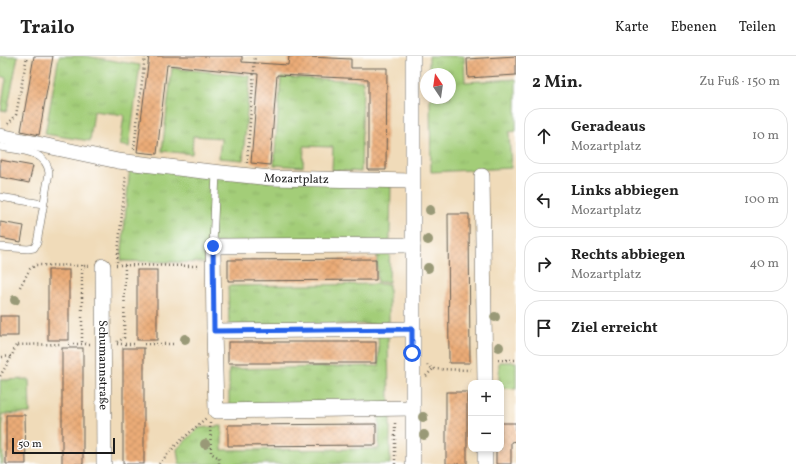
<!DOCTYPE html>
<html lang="de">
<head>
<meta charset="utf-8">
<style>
	body { margin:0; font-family:Vollkorn,serif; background:#f2f2f2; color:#222 }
	.controls { position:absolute; right:12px; bottom:12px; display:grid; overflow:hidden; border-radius:8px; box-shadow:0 2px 6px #0003 }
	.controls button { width:36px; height:36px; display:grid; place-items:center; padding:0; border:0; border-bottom:1px solid #e0e0e0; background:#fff; color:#222; font:20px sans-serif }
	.compass { position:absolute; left:420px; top:12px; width:36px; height:36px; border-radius:50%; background:#fff; box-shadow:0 2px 6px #0003; rotate:347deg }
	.scale { position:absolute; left:12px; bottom:10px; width:103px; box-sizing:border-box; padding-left:4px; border:2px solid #1c1c1c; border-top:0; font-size:11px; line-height:14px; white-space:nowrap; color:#1c1c1c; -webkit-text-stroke:3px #fff; paint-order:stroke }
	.stop { position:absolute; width:12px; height:12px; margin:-9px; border:3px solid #2563eb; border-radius:50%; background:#fff }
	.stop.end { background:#2563eb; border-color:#fff; box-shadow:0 1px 4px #0008 }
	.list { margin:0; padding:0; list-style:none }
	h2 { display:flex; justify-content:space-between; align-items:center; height:52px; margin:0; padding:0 16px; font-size:17px }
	h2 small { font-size:13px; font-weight:400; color:#767676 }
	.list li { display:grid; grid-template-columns:26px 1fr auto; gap:12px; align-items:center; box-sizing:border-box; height:56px; margin:0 8px 8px; padding:0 8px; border:1px solid #e0e0e0; border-radius:16px }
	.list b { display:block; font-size:15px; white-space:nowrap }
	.list p { margin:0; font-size:13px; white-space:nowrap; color:#767676 }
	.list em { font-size:13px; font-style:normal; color:#767676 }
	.icon { flex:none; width:22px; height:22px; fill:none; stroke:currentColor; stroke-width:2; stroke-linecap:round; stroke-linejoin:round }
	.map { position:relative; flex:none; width:516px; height:408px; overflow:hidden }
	header { display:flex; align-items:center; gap:24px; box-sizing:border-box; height:56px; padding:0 20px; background:#fff; border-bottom:1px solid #e0e0e0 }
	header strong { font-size:19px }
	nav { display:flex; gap:22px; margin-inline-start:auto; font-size:14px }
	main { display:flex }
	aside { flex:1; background:#fff }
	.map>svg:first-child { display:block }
	.grass { fill:url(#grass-tufts); stroke:#60744a }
	.building { fill:url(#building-cross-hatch) }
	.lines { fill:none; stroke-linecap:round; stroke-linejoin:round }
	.lane-casing { stroke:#665f53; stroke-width:8 }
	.street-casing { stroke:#665f53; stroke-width:16 }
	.path { stroke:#665f53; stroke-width:2.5; stroke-dasharray:1 3; stroke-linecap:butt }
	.lane { stroke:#fff; stroke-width:7 }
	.street { stroke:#fff; stroke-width:15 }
	.tree { fill:#997 }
	.route { stroke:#2563eb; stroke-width:5 }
	.labels { text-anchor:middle; stroke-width:3.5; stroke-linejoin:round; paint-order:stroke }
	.street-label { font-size:12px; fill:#1c1c1c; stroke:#fff }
</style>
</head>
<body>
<header>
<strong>Trailo</strong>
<nav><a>Karte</a><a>Ebenen</a><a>Teilen</a></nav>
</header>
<main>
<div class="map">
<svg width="516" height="408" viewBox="0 0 516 408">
	<defs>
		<pattern id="grass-tufts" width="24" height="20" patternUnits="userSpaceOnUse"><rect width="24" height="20" fill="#a3cd78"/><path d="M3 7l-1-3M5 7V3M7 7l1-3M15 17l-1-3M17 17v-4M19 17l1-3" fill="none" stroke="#8caf67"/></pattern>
		<pattern id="building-cross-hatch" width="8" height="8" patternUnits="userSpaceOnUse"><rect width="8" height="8" fill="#ebac77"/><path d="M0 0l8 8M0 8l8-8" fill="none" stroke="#c99366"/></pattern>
	</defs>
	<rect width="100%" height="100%" fill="#fff"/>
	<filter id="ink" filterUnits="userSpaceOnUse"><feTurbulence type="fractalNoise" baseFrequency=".025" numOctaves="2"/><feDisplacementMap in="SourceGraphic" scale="8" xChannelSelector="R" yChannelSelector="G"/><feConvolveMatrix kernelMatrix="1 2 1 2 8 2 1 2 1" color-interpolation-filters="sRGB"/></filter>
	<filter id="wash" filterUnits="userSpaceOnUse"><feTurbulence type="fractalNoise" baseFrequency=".012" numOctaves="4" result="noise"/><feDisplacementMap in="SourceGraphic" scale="16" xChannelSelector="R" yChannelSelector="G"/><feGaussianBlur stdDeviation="0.9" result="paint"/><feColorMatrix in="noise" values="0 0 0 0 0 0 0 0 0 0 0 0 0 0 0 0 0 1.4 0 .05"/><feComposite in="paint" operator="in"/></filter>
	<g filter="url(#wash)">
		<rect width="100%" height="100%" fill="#f0dbb9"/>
		<g class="grass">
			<path d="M0 0H18L7 55 1 54 6 22 0 20Z"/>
			<path d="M59 0H85L140 9 129 91 120 89 124 59 94 55 90 85 45 78Z"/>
			<path d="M429 0H464L465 26 516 23V75L509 76 511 112 431 116 430 42H450V18H429Z"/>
			<path d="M172 12 250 20 243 104 219 102 221 82 193 80 192 98 162 95Z"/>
			<path d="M281 21 363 25 361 116 332 114 333 91 304 90 303 111 274 109Z"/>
			<path d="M130 110 391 128 389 226H377V188H211V207L121 205Z"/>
			<path d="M389 228V268L229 269 228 230Z"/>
			<path d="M388 277 389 348 229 350V313L379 310 378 278Z"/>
			<path d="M499 306H516V333L501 332V327H499Z"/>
			<path d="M29 323 30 357 2 358 3 408H0V324Z"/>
			<path d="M379 358H390V408H179L177 393 199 372 222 370V394L379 393Z"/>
		</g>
		<g id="blocks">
			<g class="building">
				<path d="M34 0H53L39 79 21 75Z"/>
				<path d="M149 0H242V6L288 9 289 0 351 3V12H387L386 114H368V23L277 19 270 109 251 107 258 18 167 9 157 98 137 96Z"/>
				<path d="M516 0V19L468 22 467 3Z"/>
				<path d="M0 104 33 110 29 127 0 121Z"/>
				<path d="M448 158H469L470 307H449Z"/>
				<path d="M0 166 24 170 21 186 0 182Z"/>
				<path d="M376 203V224L228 225V204Z"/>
				<rect x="48" y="214" width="21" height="70"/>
				<rect x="137" y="214" width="20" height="70"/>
				<rect x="0" y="260" width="18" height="20"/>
				<rect x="228" y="286" width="148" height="21"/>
				<rect x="62" y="292" width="21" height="116"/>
				<rect x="123" y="292" width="21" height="116"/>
				<rect x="446" y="336" width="21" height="72"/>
				<path d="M6 359H25L26 408H6Z"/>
				<path d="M501 367H516V385L511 386V408H496V393H501Z"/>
				<path d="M376 368V389L228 390V369Z"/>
			</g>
		</g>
	</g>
	<g filter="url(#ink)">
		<use href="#blocks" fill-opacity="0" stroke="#665f53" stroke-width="1"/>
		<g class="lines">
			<defs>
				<g id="lane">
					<path d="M0 91C18 94 47 94 49 117L37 187 34 192 28 193 0 191"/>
					<path d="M0 141 43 148"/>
					<path d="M213 190 216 116"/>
				</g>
				<g id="street">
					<path d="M413 0V408"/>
					<path id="s1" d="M0 80 118 105 203 115 271 122 412 125"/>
					<path d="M482 120 485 327"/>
					<path id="s2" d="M103 210 104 408"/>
					<path d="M412 273 214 275 216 355 413 352"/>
					<path d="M214 275 213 190 413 189"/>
					<path d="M485 408V393"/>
				</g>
			</defs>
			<use href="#lane" class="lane-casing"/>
			<use href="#street" class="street-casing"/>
			<g class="path">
				<path d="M8 68 16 59 27 0"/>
				<path d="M134 93 145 0"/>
				<path d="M247 107 255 0"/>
				<path d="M117 206 126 119"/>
				<path d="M82 209V288"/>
				<path d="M116 209 199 210"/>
				<path d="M20 231 30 213 36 209 89 210"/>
				<path d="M117 286 124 282 125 209"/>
				<path d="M69 288H90"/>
				<path d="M117 288H137"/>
				<path d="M144 288H174"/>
				<path d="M2 301 12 300 16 289 62 288"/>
				<path d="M498 304H516"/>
				<path d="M427 309 433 313 471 314"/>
				<path d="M0 320 12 300"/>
				<path d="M426 320 433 313"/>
				<path d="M210 367 211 397 219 402V408"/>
				<path d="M159 408 175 390 206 362"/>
				<path d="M395 408V365"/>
			</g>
			<use href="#lane" class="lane"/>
			<use href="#street" class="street"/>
		</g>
		<g class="tree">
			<circle cx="430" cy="154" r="5"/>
			<circle cx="428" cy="184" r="5"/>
			<circle cx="428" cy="212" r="5"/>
			<circle cx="15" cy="244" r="5"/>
			<circle cx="495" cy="261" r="5"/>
			<circle cx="185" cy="283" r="5"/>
			<circle cx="499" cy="291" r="5"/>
			<circle cx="423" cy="361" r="5"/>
			<circle cx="424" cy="379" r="5"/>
			<circle cx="205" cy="388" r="5"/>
		</g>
	</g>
	<g class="lines" filter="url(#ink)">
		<path class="route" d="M213 190 214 275 412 273V297"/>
	</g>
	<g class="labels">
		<g class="street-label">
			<text dy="4" stroke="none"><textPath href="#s1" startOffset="300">Mozartplatz</textPath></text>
			<text dy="4" stroke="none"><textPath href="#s2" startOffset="99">Schumannstraße</textPath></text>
		</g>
	</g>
</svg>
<div class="controls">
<button>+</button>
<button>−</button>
</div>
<svg class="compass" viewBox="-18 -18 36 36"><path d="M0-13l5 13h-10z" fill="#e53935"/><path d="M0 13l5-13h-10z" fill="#767676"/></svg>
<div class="scale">50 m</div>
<div class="stop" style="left:412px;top:297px"></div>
<div class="stop end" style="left:213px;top:190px"></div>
</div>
<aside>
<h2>2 Min.<small>Zu Fuß · 150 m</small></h2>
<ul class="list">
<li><svg class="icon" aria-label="ahead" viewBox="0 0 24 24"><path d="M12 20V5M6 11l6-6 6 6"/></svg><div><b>Geradeaus</b><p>Mozartplatz</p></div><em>10 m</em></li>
<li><svg class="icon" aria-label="left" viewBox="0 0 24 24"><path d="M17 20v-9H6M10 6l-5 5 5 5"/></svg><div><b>Links abbiegen</b><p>Mozartplatz</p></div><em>100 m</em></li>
<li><svg class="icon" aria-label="right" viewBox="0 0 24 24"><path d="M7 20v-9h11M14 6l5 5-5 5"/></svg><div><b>Rechts abbiegen</b><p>Mozartplatz</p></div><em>40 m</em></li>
<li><svg class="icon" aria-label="arrive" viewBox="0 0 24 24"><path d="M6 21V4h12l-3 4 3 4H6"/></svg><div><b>Ziel erreicht</b></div></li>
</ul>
</aside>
</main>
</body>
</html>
